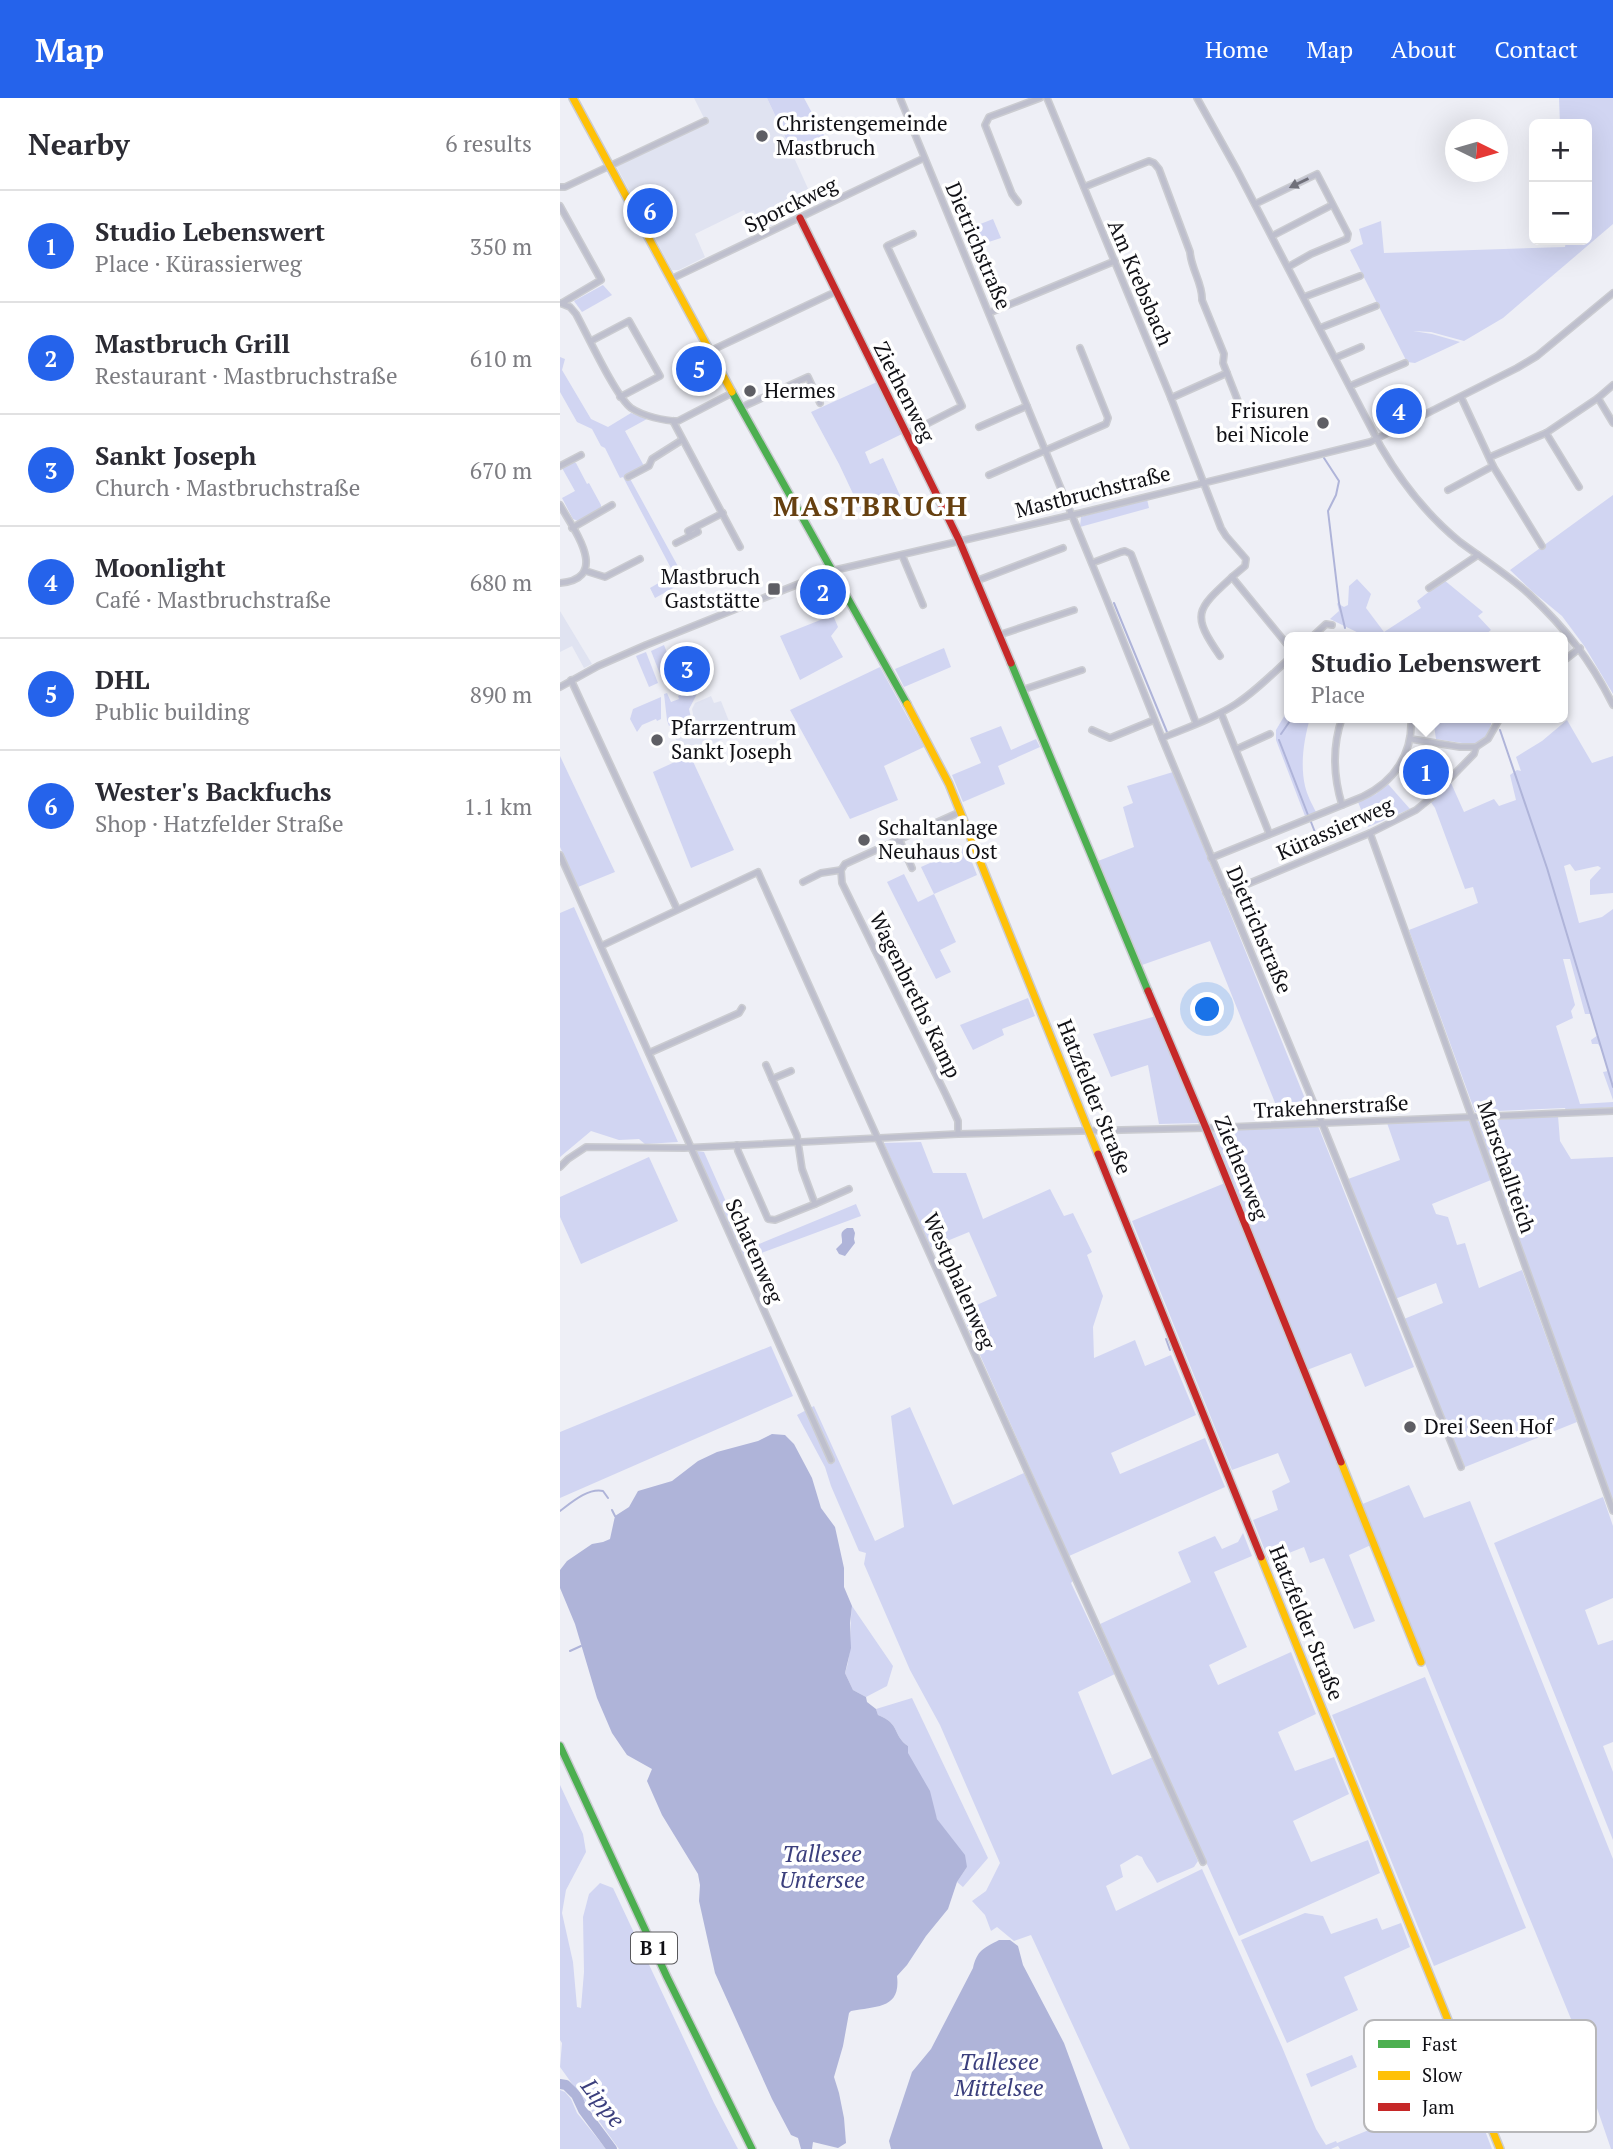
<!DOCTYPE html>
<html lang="en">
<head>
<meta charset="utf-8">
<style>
	body { margin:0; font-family:"PT Serif",serif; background:#f7f7f7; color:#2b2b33 }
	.controls { position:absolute; right:21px; top:21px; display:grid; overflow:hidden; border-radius:10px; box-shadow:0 7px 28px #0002 }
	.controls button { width:63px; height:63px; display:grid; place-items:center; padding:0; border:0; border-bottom:2px solid #e1e1e2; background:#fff; color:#2b2b33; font:35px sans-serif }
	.compass { position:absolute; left:885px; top:21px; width:63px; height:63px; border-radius:50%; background:#fff; box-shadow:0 7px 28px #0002; rotate:95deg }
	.you { position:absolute; left:648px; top:912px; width:24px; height:24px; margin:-18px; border:5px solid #fff; border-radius:50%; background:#1a73e8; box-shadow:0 0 0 10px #1a73e833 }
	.badge { display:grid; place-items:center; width:46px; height:46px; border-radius:50%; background:#2563eb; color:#fff; font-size:23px; font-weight:700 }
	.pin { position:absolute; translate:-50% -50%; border:4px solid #fff; box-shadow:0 2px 7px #0006 }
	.popup { position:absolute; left:724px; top:534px; width:284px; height:91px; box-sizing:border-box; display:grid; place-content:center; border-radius:10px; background:#fff; filter:drop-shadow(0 2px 5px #0005); font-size:23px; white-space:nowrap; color:#7c7c81 }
	.popup b { font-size:26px; color:#2b2b33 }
	.popup::after { content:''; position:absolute; left:50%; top:100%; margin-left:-14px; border:14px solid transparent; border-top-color:#fff }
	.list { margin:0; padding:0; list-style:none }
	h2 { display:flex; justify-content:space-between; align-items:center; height:91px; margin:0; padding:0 28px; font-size:30px }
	h2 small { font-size:23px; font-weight:400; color:#7c7c81 }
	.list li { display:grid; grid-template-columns:46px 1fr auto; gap:21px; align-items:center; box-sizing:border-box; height:112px; padding:0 28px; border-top:2px solid #e1e1e2 }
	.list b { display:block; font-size:26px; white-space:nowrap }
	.list p { margin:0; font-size:23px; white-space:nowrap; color:#7c7c81 }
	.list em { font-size:23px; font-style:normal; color:#7c7c81 }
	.map { position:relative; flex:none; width:1053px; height:2051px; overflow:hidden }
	header { display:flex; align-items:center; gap:42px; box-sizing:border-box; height:98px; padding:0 35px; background:#2563eb; color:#fff }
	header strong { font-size:33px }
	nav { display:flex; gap:38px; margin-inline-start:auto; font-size:24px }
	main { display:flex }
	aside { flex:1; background:#fff }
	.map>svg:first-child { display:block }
	.built { fill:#e0e3f1 }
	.green { fill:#d1d5f2 }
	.water { fill:#afb4d9 }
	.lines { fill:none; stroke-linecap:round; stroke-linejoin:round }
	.stream { stroke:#afb4d9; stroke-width:2 }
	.river { stroke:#afb4d9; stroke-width:10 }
	.street-casing { stroke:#cbccd1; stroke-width:8 }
	.fast-casing { stroke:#cbccd1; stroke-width:10 }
	.slow-casing { stroke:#cbccd1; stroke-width:10 }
	.jam-casing { stroke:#cbccd1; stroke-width:10 }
	.street { stroke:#bebfcd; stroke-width:5 }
	.fast { stroke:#4caf50; stroke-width:7 }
	.slow { stroke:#ffc107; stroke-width:7 }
	.jam { stroke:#c62828; stroke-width:7 }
	.oneway { fill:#70707a }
	.poi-dot { fill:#5e5e64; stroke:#fff; stroke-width:2.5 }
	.labels { text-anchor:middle; stroke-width:7; stroke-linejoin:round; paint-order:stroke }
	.shield { fill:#fff; stroke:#58585b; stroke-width:2 }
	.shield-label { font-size:19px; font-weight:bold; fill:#101015 }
	.poi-label { font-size:21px; fill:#101015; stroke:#fff; text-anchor:start }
	.street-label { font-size:21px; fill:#101015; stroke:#fff }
	.water-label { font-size:23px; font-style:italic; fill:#3b3f7d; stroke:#fff }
	.district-label { font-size:28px; font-weight:bold; letter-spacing:2px; fill:#664010; stroke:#fff }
	.key { fill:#fff; stroke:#b7b7b9; stroke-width:2 }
	.key-label { font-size:19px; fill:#101015 }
</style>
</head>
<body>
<header>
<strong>Map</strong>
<nav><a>Home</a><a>Map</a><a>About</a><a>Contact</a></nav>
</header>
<main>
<aside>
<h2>Nearby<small>6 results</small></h2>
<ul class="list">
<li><span class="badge">1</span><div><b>Studio Lebenswert</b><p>Place · Kürassierweg</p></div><em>350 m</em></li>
<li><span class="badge">2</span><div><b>Mastbruch Grill</b><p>Restaurant · Mastbruchstraße</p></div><em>610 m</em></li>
<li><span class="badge">3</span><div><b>Sankt Joseph</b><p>Church · Mastbruchstraße</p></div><em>670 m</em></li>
<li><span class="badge">4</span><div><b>Moonlight</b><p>Café · Mastbruchstraße</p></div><em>680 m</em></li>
<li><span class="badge">5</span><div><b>DHL</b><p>Public building</p></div><em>890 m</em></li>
<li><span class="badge">6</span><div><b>Wester's Backfuchs</b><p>Shop · Hatzfelder Straße</p></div><em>1.1 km</em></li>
</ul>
</aside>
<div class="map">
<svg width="1053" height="2051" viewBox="0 0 1053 2051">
	<rect width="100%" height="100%" fill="#eeeff6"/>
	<g class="built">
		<path d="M134 0H207L255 106 195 136 184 112 135 136 145 159 119 172H112L53 62 126 31 144 20Z"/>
		<path d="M0 513 32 566 24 570 12 548 0 554Z"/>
		<path d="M151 598 154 605 161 603 174 636 124 659 111 631 134 621 132 611 135 605Z"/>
	</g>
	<g class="green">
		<path d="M207 0H244L266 41 233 56Z"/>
		<path d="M999 0H1053V126L943 220 904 243 871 234 853 233 872 236 900 244 855 265 847 264 790 152 803 146 799 131 821 123 824 155 1005 149 1006 142H1027V26H1000Z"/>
		<path d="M433 121 441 140 407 151V147L400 134Z"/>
		<path d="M43 187 52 197 22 214 14 203Z"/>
		<path d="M0 259 5 261 2 272 31 321 48 329 71 315 87 321 65 333 84 368 68 377 126 483 95 500 90 490 114 476 63 379 60 380 45 350 41 348 32 331 17 324 0 294Z"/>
		<path d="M317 284 342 336 305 354 310 366 323 360 342 402 304 419 279 366 251 314Z"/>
		<path d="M13 364 16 365 27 386 29 385 41 407V410L18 423 13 421 2 400 15 393 2 370Z"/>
		<path d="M1053 397V596L1025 549 1002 518 973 494 950 472Z"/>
		<path d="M587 401 589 410 520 429 521 419Z"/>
		<path d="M797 481 811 496 806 510 824 534 861 510 857 503 884 482 923 514 918 518 931 532 922 539H807L770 521 779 513 777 505 784 509 788 507 789 488Z"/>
		<path d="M273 517 278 529 271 538 283 559 240 582 220 538Z"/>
		<path d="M104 547 116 578 103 584 91 553Z"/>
		<path d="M384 550 391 569 344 589 335 571Z"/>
		<path d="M86 554 98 585 89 589 76 558Z"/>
		<path d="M320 569 364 649 324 668 338 702 290 721 230 612Z"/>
		<path d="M138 594 129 611 131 620 109 628 107 622 104 596 107 595 111 604 119 601 118 598 125 595 129 597Z"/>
		<path d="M101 599V621L97 623 96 621 82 627 77 634 70 621 73 611Z"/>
		<path d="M729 610 730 620H750C744 641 740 666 745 688 747 697 752 706 756 714L745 718 716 642V632Z"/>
		<path d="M873 620H933L927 639 915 647 876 641Z"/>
		<path d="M1007 622 1032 665 1053 658V795L1030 797V782L1041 770 1038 768 1015 773 1010 766 1004 768 1019 825 1042 819 1053 811V1002L1043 974 1048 973 1041 950 1038 946H1032L1031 942 1038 937 1031 916H1025L1010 861H1003L1015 907 1011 913 1013 920 996 928 1020 1006 1053 1004V1009L1006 1013 1005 1010 915 1014 849 832 918 805 913 789 905 791 875 710 870 703 891 685 904 714 934 701 939 708 956 702 950 677 957 672 961 673 956 659 982 643Z"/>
		<path d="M441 628 451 652 476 641 480 649 438 668 445 686 403 704 392 677 421 665 410 640Z"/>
		<path d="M130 657 174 752 131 770 93 674Z"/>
		<path d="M0 658 55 774 18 789 0 749Z"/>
		<path d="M613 674 752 1018 750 1021 722 1022 650 843 582 867 538 763 574 749 563 709 573 705 567 688Z"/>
		<path d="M828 686 850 711 808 729 798 704 816 696Z"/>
		<path d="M406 749 417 777 374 796 396 844 380 852 391 874 376 881 327 784 344 776 358 804 374 796 361 769Z"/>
		<path d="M14 809 118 1044 85 1046 79 1041 59 1042 31 1033 0 1059V815Z"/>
		<path d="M468 900 475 918 442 931 444 937 413 952 400 927Z"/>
		<path d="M596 918 640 1025 599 1026 588 967 551 979 533 936Z"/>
		<path d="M998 1018 1000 1043 1011 1061 1053 1059V1408L917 1023Z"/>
		<path d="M910 1022 931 1082 872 1106 876 1116 888 1119 897 1147 905 1145 919 1190 962 1172 1017 1324 905 1369 844 1221 883 1205 876 1185 835 1201 788 1081 840 1062 827 1025Z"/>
		<path d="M758 1028 854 1269 805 1289 791 1255 747 1272 651 1032Z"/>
		<path d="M361 1044 373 1075H406L423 1121 490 1091 504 1118 513 1115 532 1154 527 1157 543 1198 533 1229 534 1260 575 1242 585 1268 611 1257 636 1317 551 1355 560 1376 645 1340 665 1389 509 1458 401 1214 437 1198 409 1134 370 1150 324 1045Z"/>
		<path d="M136 1053 144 1054 187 1151 296 1106 301 1118 185 1161Z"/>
		<path d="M89 1059 118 1123 21 1166 0 1119V1099Z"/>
		<path d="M665 1085 811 1447 789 1457 815 1523 794 1531 764 1460 750 1465 744 1449 709 1463 693 1422 718 1412 712 1393 730 1384 718 1355 672 1372 572 1123Z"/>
		<path d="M211 1248 233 1298 0 1400V1334Z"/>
		<path d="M254 1308 315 1443 344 1429 331 1318 350 1309 393 1407 464 1375 513 1483 511 1485 551 1569 554 1568 557 1575 518 1594 552 1677 593 1659 638 1763 634 1769 597 1785C592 1774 586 1769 582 1759L577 1757 560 1767 563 1779 546 1788 556 1813 642 1771 722 1949 756 2031 766 2047 776 2043 777 2045 909 1991 932 2051H780L778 2048 771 2051H570L471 1837 454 1843 437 1829 431 1833 425 1817 412 1803 426 1793 440 1765 380 1627 350 1572 304 1466 306 1455 299 1453 271 1388 265 1369 237 1317Z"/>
		<path d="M849 1387 864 1420 910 1403 1053 1761V2051H1051L1014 1943 1011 1942 1003 1924 1011 1921 800 1407Z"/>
		<path d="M1043 1399 1053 1428V1500L1025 1512 1038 1547 1053 1542V1644L1043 1648 1053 1674V1742L934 1445Z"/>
		<path d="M683 1435 692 1458 654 1474 687 1549 649 1567 658 1587 731 1554 756 1616 718 1634 735 1673 774 1659 789 1696 733 1723 751 1764 808 1742 820 1775 679 1838 540 1526 631 1484 618 1454 655 1438 662 1451 678 1444Z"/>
		<path d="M292 1508 333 1568 327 1588 306 1599 293 1592 285 1575C293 1553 289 1531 292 1508Z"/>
		<path d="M865 1579 966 1830 874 1868 772 1617Z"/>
		<path d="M352 1600 428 1760 403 1789 397 1784 407 1769 377 1721 347 1655 348 1648C332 1637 341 1626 318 1617L316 1611Z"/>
		<path d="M0 1687 23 1736 26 1754 6 1792 2 1815 13 1864 17 1909 21 1910 24 1874 23 1819 29 1796 40 1785 53 1790 154 2005 178 2051H59L0 1969 2 1945 0 1942Z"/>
		<path d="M745 1815 763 1818 771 1836 817 1820 822 1832 841 1825 850 1849 784 1879 798 1912 727 1945 681 1842Z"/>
		<path d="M792 1957 797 1969 751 1989 746 1976Z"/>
		<path d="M0 1992 5 1994 11 2001 17 2015 46 2051H0Z"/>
	</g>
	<g class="water">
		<path d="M287 1130H293L295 1135 294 1141 295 1145 285 1158 279 1156 276 1151 282 1145C283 1138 278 1135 287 1130Z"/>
		<path d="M212 1336 225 1337 234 1346 252 1380 261 1410 275 1429 284 1470V1489L292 1508 290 1525 291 1550 285 1575 293 1592 306 1599 307 1604 316 1611 318 1617C341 1626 332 1637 348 1648V1655L370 1693 377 1721 405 1757 407 1769 397 1784 388 1811 366 1838 347 1867 337 1878C341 1911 317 1908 291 1913L289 1915 283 1948 274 1979 279 1995 284 2020 286 2045 278 2050 253 2044 252 2051H241L238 2040 231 2037 212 2001 155 1875 139 1803 140 1787 138 1776 102 1717 87 1683 92 1671 67 1657 52 1635 37 1600 15 1526 0 1490V1472L7 1463 32 1446 43 1444 50 1441 55 1418 69 1409 78 1393 112 1383 138 1363 157 1354 198 1343Z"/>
		<path d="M439 1842H450L458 1848 463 1867 504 1945 543 2051H331L329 2043 352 1974 371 1951 413 1870C417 1852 424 1850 439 1842Z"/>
	</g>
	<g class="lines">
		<g class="stream">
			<path d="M764 360 779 383 776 397 768 413 779 505 785 530"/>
			<path d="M554 505 607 634"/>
			<path d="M782 539 783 536"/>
			<path d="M940 632 987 770 1053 989"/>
			<path d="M721 636 732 620"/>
			<path d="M719 642 748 717"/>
			<path d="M751 724 760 747"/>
			<path d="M606 1241 610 1252"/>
			<path d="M52 1412 55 1418"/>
			<path d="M0 1413C12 1404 28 1390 43 1393L48 1400"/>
			<path d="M10 1553 21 1548"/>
		</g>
		<path class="river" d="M0 1986 6 1987 16 1997 23 2012 52 2051"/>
		<defs>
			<g id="street">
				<path d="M340 0 546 500 602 640 762 1025 901 1369"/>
				<path d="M487 0 611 300 661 430 666 438 686 461 685 468 672 479 730 550"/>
				<path d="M637 0 677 72 821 349C842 385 868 418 900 444 923 461 948 477 969 496 1006 531 1030 561 1053 607"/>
				<path d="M0 89H5L145 23"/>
				<path d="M524 89 589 63 594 65 599 71 630 154C631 171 643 186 642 202L664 256 663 265 683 316"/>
				<path d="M458 104 452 96 425 27 429 19 480 0"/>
				<path d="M695 106 757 76 788 136 787 141 751 156 728 169"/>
				<path d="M0 108 41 182 2 205"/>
				<path d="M712 138 772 107"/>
				<path d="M111 181 364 60"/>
				<path d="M744 199 800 178"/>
				<path d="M0 205 10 209 16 216C27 236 56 299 71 310 83 318 104 323 118 323L172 295"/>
				<path d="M429 215 555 163"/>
				<path d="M760 230 816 208"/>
				<path d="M31 243 69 223 100 278 60 299"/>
				<path d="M150 253 275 194"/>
				<path d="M775 260 801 249"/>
				<path d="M790 288 845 265"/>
				<path d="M901 299 933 368 982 448"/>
				<path d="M611 300 667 275"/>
				<path d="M1038 300 1053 325"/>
				<path d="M180 310 248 279 260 305"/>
				<path d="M113 323 180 449"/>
				<path d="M419 329 467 308"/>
				<path d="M986 335 1019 389"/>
				<path d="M347 336 402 308 327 148 353 136"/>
				<path d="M930 359 986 335 1038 300 1053 287"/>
				<path d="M0 368 21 357"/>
				<path d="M429 377 546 326 548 320 520 250"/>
				<path d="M68 379 89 368 92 361 122 342"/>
				<path d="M888 392 933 368"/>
				<path d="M0 407C14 432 51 480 0 485"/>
				<path d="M136 429 138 434 130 438 128 433 163 415"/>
				<path d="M12 430 52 407"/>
				<path d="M116 445 130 438"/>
				<path d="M342 457 363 507"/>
				<path d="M532 465 561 454 565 453 571 456 636 625"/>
				<path d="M26 473 45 479 80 461"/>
				<path d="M416 483 503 450"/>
				<path d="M869 490 918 457"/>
				<path d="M439 537 514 512"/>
				<path d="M752 539 766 526 772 527"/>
				<path d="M660 558C631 516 636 512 672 479"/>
				<path d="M1002 564 1020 550"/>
				<path d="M11 582 117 811"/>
				<path d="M0 589 38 568 86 547 271 473 525 414 810 344 957 270 977 258 1053 195"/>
				<path d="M462 592 522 572"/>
				<path d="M661 615 709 735"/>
				<path d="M532 632 550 640 594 622"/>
				<path d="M602 640C626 630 653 621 676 606 696 593 712 576 730 560"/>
				<path d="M851 641 900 649H916"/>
				<path d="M677 651 710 636"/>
				<path d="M782 707C773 677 772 649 782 620"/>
				<path d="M810 735 1053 1413"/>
				<path d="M339 741 352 770"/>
				<path d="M0 757 271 1362"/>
				<path d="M651 760 802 699C834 684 853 656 851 620"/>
				<path d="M243 784 261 775 281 772"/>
				<path d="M666 795 810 735 856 712 872 699 914 656 916 649 928 641 940 620"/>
				<path d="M41 848 198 774 643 1764"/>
				<path d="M89 955 179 915 182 910"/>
				<path d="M212 981 231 973"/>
				<path d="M398 1036V1023L386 997 282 785 281 772 285 766 400 714"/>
				<path d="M177 1047 178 1053 208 1121 215 1122 255 1106 242 1071 237 1038 206 967"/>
				<path d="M0 1069 8 1061 26 1049 124 1050 398 1036 646 1030 1053 1013"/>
				<path d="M255 1106 289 1091"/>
			</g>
			<g id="fast">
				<path d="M172 294 347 606"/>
				<path d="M451 565 588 893"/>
				<path d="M0 1648 107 1879 192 2051"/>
			</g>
			<g id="slow">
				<path d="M13 0 172 294"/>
				<path d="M347 606 389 686 538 1056"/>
				<path d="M781 1364 861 1564"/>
				<path d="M701 1459 940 2051"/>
			</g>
			<g id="jam">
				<path d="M240 120 399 442 451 565"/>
				<path d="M588 893 646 1030 781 1364"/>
				<path d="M538 1056 701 1459"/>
			</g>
		</defs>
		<use href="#street" class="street-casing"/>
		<use href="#fast" class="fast-casing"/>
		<use href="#slow" class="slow-casing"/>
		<use href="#jam" class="jam-casing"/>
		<use href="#street" class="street"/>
		<use href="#fast" class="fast"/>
		<use href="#slow" class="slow"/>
		<use href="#jam" class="jam"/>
	</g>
	<defs><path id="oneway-solid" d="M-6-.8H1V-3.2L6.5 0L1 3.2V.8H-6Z" transform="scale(1.75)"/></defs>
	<use class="oneway" href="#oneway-solid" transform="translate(739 85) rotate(154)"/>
	<g class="poi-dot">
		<circle cx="202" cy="38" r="7"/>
		<circle cx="190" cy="293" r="7"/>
		<circle cx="763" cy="325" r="7"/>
		<rect x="207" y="484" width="14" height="14" rx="3.5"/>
		<circle cx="97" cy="642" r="7"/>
		<circle cx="304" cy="742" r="7"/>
		<circle cx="850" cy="1329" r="7"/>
	</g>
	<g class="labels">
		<rect class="shield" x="71" y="1834.5" width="46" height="31" rx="5"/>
		<g class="shield-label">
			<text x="94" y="1857">B 1</text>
		</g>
		<g class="poi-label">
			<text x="216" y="33">Christengemeinde<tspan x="216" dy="24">Mastbruch</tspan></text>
			<text x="204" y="300">Hermes</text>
			<text x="749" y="320" text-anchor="end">Frisuren<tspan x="749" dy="24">bei Nicole</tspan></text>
			<text x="200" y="486" text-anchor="end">Mastbruch<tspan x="200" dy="24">Gaststätte</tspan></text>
			<text x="111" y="637">Pfarrzentrum<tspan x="111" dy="24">Sankt Joseph</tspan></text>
			<text x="318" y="737">Schaltanlage<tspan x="318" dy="24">Neuhaus Ost</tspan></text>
			<text x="864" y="1336">Drei Seen Hof</text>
		</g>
		<g class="street-label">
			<text transform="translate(231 107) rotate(-26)" y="7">Sporckweg</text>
			<text transform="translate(418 148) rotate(67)" y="7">Dietrichstraße</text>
			<text transform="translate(580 185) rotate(67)" y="7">Am Krebsbach</text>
			<text transform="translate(344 294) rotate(63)" y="7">Ziethenweg</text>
			<text transform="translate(533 394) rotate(-14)" y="7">Mastbruchstraße</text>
			<text transform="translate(775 731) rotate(-24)" y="7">Kürassierweg</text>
			<text transform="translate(699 832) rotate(67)" y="7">Dietrichstraße</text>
			<text transform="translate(355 897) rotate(64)" y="7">Wagenbreths Kamp</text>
			<text transform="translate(534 999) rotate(68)" y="7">Hatzfelder Straße</text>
			<text transform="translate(771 1009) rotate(-3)" y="7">Trakehnerstraße</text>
			<text transform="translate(946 1069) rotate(71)" y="7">Marschallteich</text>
			<text transform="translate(681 1070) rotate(68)" y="7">Ziethenweg</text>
			<text transform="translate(194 1153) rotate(66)" y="7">Schatenweg</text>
			<text transform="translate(399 1183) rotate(66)" y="7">Westphalenweg</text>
			<text transform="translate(746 1525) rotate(68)" y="7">Hatzfelder Straße</text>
		</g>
		<g class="water-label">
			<text x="262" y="1764">Tallesee<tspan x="262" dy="26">Untersee</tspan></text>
			<text x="439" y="1972">Tallesee<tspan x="439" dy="26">Mittelsee</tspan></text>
			<text transform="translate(43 2005) rotate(52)" y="8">Lippe</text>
		</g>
		<g class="district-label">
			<text x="311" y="418">MASTBRUCH</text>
		</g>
	</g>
	<rect x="804" y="1922" width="232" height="112" rx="10" class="key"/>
	<rect x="818" y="1942" width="32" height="8" fill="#4caf50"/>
	<rect x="818" y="1973" width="32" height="9" fill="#ffc107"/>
	<rect x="818" y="2005" width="32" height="8" fill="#c62828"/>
	<g class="key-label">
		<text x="862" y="1953">Fast</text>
		<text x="862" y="1984">Slow</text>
		<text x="862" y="2016">Jam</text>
	</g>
</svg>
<div class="controls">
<button>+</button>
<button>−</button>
</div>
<svg class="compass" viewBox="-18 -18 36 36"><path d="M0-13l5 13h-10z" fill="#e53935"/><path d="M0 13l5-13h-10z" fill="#7c7c81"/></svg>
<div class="you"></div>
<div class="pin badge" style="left:866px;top:674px">1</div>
<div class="popup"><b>Studio Lebenswert</b>Place</div>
<div class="pin badge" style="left:263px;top:494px">2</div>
<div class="pin badge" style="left:127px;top:571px">3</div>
<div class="pin badge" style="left:839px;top:313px">4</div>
<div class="pin badge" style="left:139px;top:271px">5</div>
<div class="pin badge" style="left:90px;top:113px">6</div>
</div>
</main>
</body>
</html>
